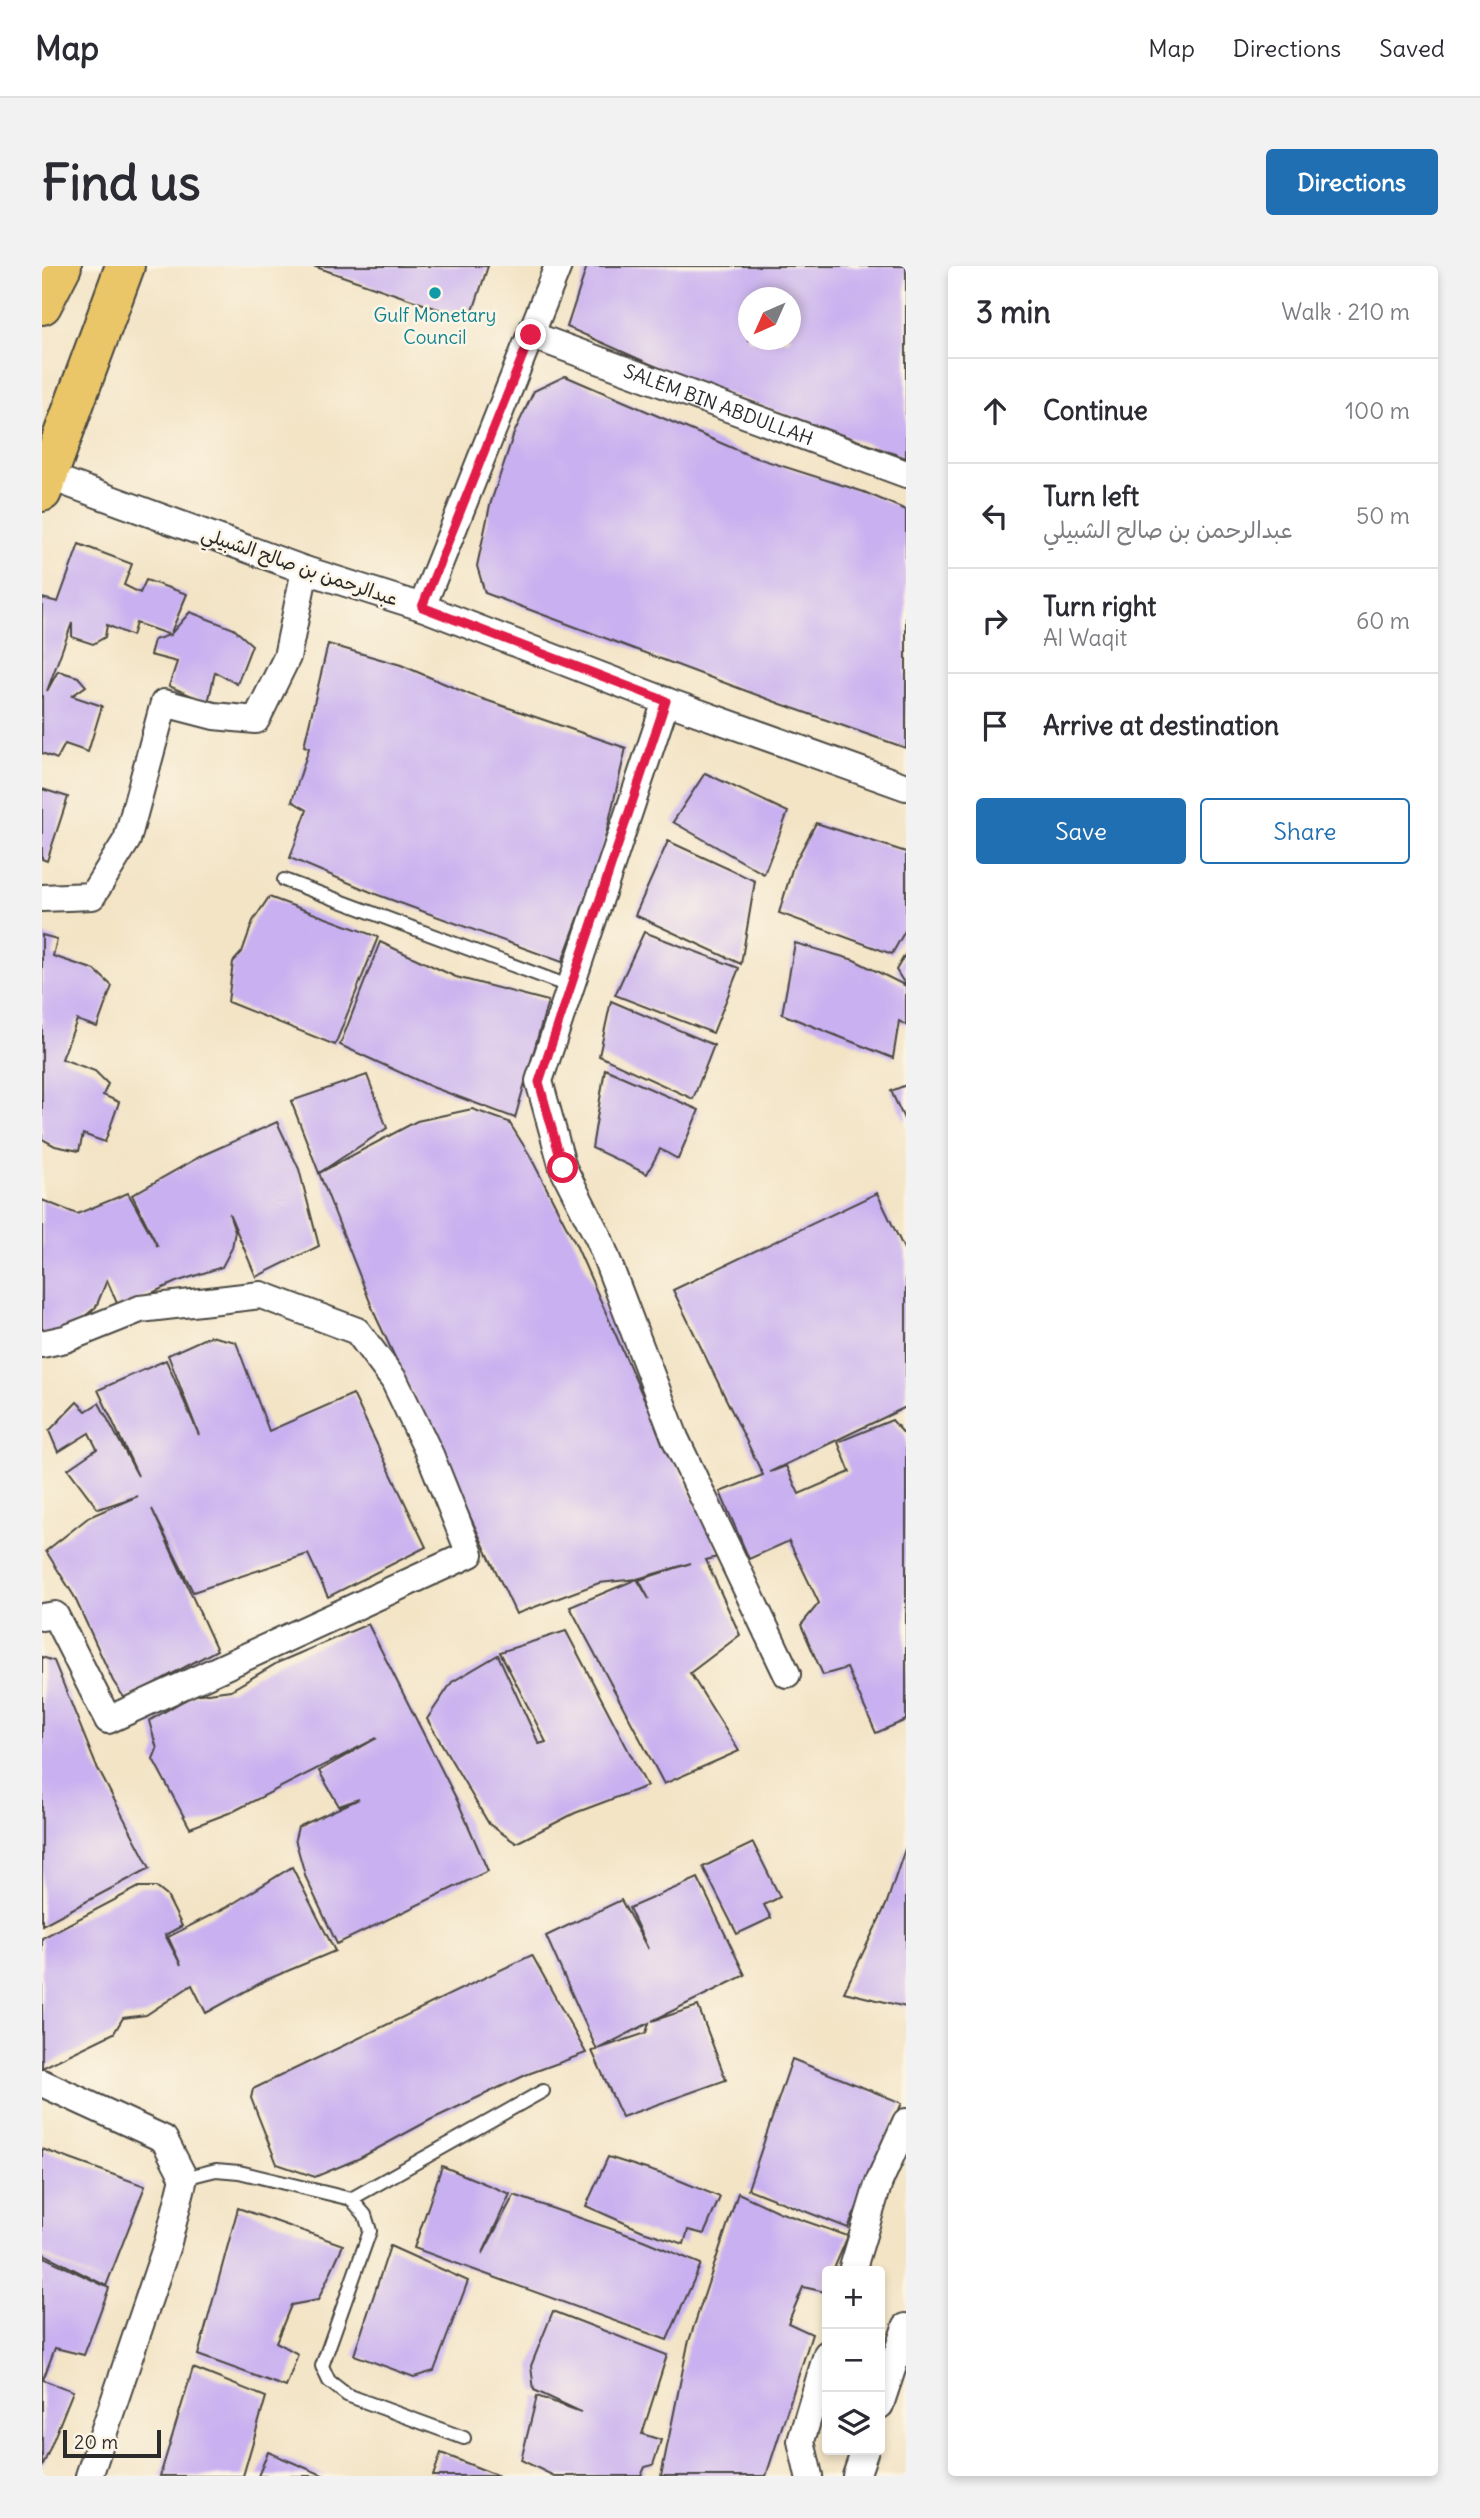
<!DOCTYPE html>
<html lang="en">
<head>
<meta charset="utf-8">
<style>
	body { margin:0; font-family:Delius,"Playpen Sans Arabic",sans-serif; background:#f2f2f3; color:#2b2b33 }
	.controls { position:absolute; right:21px; bottom:21px; display:grid; overflow:hidden; border-radius:7px; box-shadow:0 4px 10px #0003 }
	.controls button { width:63px; height:63px; display:grid; place-items:center; padding:0; border:0; border-bottom:2px solid #e1e1e2; background:#fff; color:#2b2b33; font:35px sans-serif }
	.compass { position:absolute; left:696px; top:21px; width:63px; height:63px; border-radius:50%; background:#fff; box-shadow:0 4px 10px #0003; rotate:225deg }
	.scale { position:absolute; left:21px; bottom:18px; width:98px; box-sizing:border-box; padding-left:7px; border:4px solid #2b2b2b; border-top:0; font-size:19px; line-height:24px; white-space:nowrap; color:#2b2b2b; -webkit-text-stroke:5px #fcf5e5; paint-order:stroke }
	.stop { position:absolute; width:21px; height:21px; margin:-16px; border:5px solid #e11d48; border-radius:50%; background:#fff }
	.stop.end { background:#e11d48; border-color:#fff; box-shadow:0 2px 7px #0008 }
	.list { margin:0; padding:0; list-style:none }
	h2 { display:flex; justify-content:space-between; align-items:center; height:91px; margin:0; padding:0 28px; font-size:30px }
	h2 small { font-size:23px; font-weight:400; color:#7c7c81 }
	.list li { display:grid; grid-template-columns:46px 1fr auto; gap:21px; align-items:center; box-sizing:border-box; height:105px; padding:0 28px; border-top:2px solid #e1e1e2 }
	.list b { display:block; font-size:26px; white-space:nowrap }
	.list p { margin:0; font-size:23px; white-space:nowrap; color:#7c7c81 }
	.list em { font-size:23px; font-style:normal; color:#7c7c81 }
	.actions { display:flex; gap:14px; padding:21px 28px }
	.actions a { flex:1; padding:16px 0; border:2px solid #1f6fb2; border-radius:7px; text-align:center; font-size:24px; color:#1f6fb2 }
	.actions .main { background:#1f6fb2; color:#fff }
	.icon { flex:none; width:38px; height:38px; fill:none; stroke:currentColor; stroke-width:2; stroke-linecap:round; stroke-linejoin:round }
	.map { position:relative; flex:none; width:864px; height:2210px; overflow:hidden; border-radius:7px }
	header { display:flex; align-items:center; gap:42px; box-sizing:border-box; height:98px; padding:0 35px; background:#fff; border-bottom:2px solid #e1e1e2 }
	header strong { font-size:33px }
	nav { display:flex; gap:38px; margin-inline-start:auto; font-size:24px }
	.intro { display:flex; align-items:center; justify-content:space-between; box-sizing:border-box; height:168px; padding:0 42px }
	h1 { margin:0; font-size:49px }
	.button { padding:18px 32px; border-radius:7px; background:#1f6fb2; color:#fff; font-size:24px; font-weight:700 }
	main { display:flex; gap:42px; padding:0 42px }
	aside { flex:1; background:#fff; border-radius:7px; box-shadow:0 4px 10px #0003 }
	.map>svg:first-child { display:block }
	.building { fill:#c9b0f0; fill-rule:evenodd }
	.lines { fill:none; stroke-linecap:round; stroke-linejoin:round }
	.lane-casing { stroke:#494742; stroke-width:16 }
	.street-casing { stroke:#494742; stroke-width:30 }
	.primary-casing { stroke:#494742; stroke-width:42 }
	.highway-casing { stroke:#494742; stroke-width:42 }
	.lane { stroke:#fff; stroke-width:12 }
	.street { stroke:#fff; stroke-width:26 }
	.primary { stroke:#eac669; stroke-width:38 }
	.highway { stroke:#eac669; stroke-width:38 }
	.route { stroke:#e11d48; stroke-width:9 }
	.culture-dot { fill:#0f9aa8; stroke:#fcf5e5; stroke-width:2.5 }
	.labels { text-anchor:middle; stroke-width:5; stroke-linejoin:round; paint-order:stroke }
	.culture-label { font-size:19px; fill:#0d838f; stroke:#fcf5e5 }
	.street-label { font-size:19px; fill:#2b2b2b; stroke:#fcf5e5 }
</style>
</head>
<body>
<header>
<strong>Map</strong>
<nav><a>Map</a><a>Directions</a><a>Saved</a></nav>
</header>
<div class="intro"><h1>Find us</h1><a class="button">Directions</a></div>
<main>
<div class="map">
<svg width="864" height="2210" viewBox="0 0 864 2210">
	<rect width="100%" height="100%" fill="#fcf5e5"/>
	<filter id="ink" filterUnits="userSpaceOnUse"><feTurbulence type="fractalNoise" baseFrequency=".0143" numOctaves="2"/><feDisplacementMap in="SourceGraphic" scale="14" xChannelSelector="R" yChannelSelector="G"/><feConvolveMatrix kernelMatrix="1 2 1 2 8 2 1 2 1" color-interpolation-filters="sRGB"/></filter>
	<filter id="wash" filterUnits="userSpaceOnUse"><feTurbulence type="fractalNoise" baseFrequency=".00686" numOctaves="4" result="noise"/><feDisplacementMap in="SourceGraphic" scale="28" xChannelSelector="R" yChannelSelector="G"/><feGaussianBlur stdDeviation="1.57" result="paint"/><feColorMatrix in="noise" values="0 0 0 0 0 0 0 0 0 0 0 0 0 0 0 0 0 1.4 0 .05"/><feComposite in="paint" operator="in"/></filter>
	<g filter="url(#wash)">
		<rect width="100%" height="100%" fill="#f3e4c6"/>
		<g id="blocks">
			<g class="building">
				<path d="M271 0H446L428 54Z"/>
				<path d="M545 0H864V192L626 106 525 61ZM706 32H748V74H706Z"/>
				<path d="M523 110 709 190 822 226 864 244V482L739 438 443 327 435 300 448 239 472 167 492 125Z"/>
				<path d="M37 278 90 298 82 319 98 327 104 314 145 328 128 369 94 357 90 370 65 359 63 371 51 378 30 371V357L5 425 16 405 36 411 44 420 30 430 60 440 46 486 23 478 15 493 0 487V332L16 336Z"/>
				<path d="M148 346 192 363 210 379 195 418 173 406 166 437 127 420 135 396 108 389 112 374 128 369Z"/>
				<path d="M286 378 359 399 429 429 584 482 559 590 520 696 336 629 248 592 265 544 250 535 267 482 262 480Z"/>
				<path d="M663 507 746 546 722 608 631 556Z"/>
				<path d="M0 523 26 531 5 595 0 593Z"/>
				<path d="M774 557 864 586V663L850 688 737 647 751 600Z"/>
				<path d="M626 575 713 615 699 698 593 649Z"/>
				<path d="M227 631 336 671 293 779 186 736 191 696 200 686 211 655Z"/>
				<path d="M602 666 697 702 671 767 573 729Z"/>
				<path d="M0 669 15 673 11 690 53 704 70 720 55 761 35 754 20 793 53 805 66 818 61 829 77 836 63 876 41 868 37 885 13 880 0 873Z"/>
				<path d="M338 676 414 711 506 735 473 852 390 821 298 779Z"/>
				<path d="M753 677 812 694 864 720 854 704 864 687V759L857 755 851 792 740 748Z"/>
				<path d="M569 735 672 779 651 833 557 790Z"/>
				<path d="M563 803 657 844 636 893 618 883 605 908 550 882Z"/>
				<path d="M325 809 345 862 277 907 249 835Z"/>
				<path d="M864 819V857L849 825Z"/>
				<path d="M430 843 467 856 487 888 534 979 599 1126 679 1290 664 1294 698 1369 648 1407 697 1485 622 1518 528 1341 595 1313 607 1333 597 1314 649 1297 595 1313 557 1317 474 1348 334 1051 277 907 375 855Z"/>
				<path d="M235 856 257 903 277 980 214 1011 187 947 193 965 190 982 180 1001 134 1016 77 1042 65 1014 54 1041 22 1068 0 1067V934L35 948 86 927 116 981 90 929 161 889Z"/>
				<path d="M835 927 864 987V1141L728 1206 744 1200 757 1228 808 1206 796 1176 850 1154 864 1170V1454L834 1467 805 1402 781 1409 759 1359 777 1337 747 1275 707 1293 678 1226 721 1209 631 1024Z"/>
				<path d="M168 1070 194 1076 227 1165 311 1128 384 1281 286 1331 266 1288 151 1326 110 1243 175 1384 83 1433 71 1415 32 1330 4 1285 47 1251 96 1230 56 1243 26 1203 55 1183 47 1167 16 1186 7 1165 35 1136 44 1145 57 1137 96 1210 56 1124 124 1094 157 1169 126 1089Z"/>
				<path d="M326 1358 416 1536 446 1605 295 1678 264 1612 253 1573 256 1561 317 1533 297 1540 277 1505 335 1472 192 1545 148 1562 111 1493 115 1483 107 1455 151 1429 189 1424 237 1396Z"/>
				<path d="M524 1365 605 1520 533 1547 474 1577 447 1558 385 1453 410 1416 456 1389 497 1478 504 1476 458 1386Z"/>
				<path d="M0 1391 12 1395 54 1499 108 1602 0 1659Z"/>
				<path d="M711 1577 738 1631 722 1639 729 1652 695 1668 661 1601Z"/>
				<path d="M864 1580V1741L802 1726 844 1639Z"/>
				<path d="M250 1601 293 1685 224 1714 164 1747 150 1719 104 1749 81 1752 72 1767 0 1802V1672L97 1621H114L125 1630 140 1660 123 1669 139 1699 126 1671 187 1640Z"/>
				<path d="M656 1612 703 1709 610 1755 656 1740 684 1814 580 1851 550 1785 555 1784 504 1670 579 1634 606 1683 587 1642ZM607 1757 604 1767 556 1783Z"/>
				<path d="M490 1689 544 1787 486 1808 388 1854 318 1892 273 1911 235 1898 209 1832 211 1823Z"/>
				<path d="M750 1793 860 1837 806 1962 706 1923Z"/>
				<path d="M0 1883 103 1920 64 2020 0 1987Z"/>
				<path d="M566 1891 629 1911 678 1931 662 1968 646 1964 642 1978 601 1965 544 1940Z"/>
				<path d="M400 1900 468 1928 440 1989 472 1929 601 1974 659 1998 625 2074 372 1982Z"/>
				<path d="M696 1927 737 1946 806 1970 791 2005H785L783 2026 761 2021 746 2057 770 2068 724 2210H619L646 2078Z"/>
				<path d="M196 1942 301 1979 276 2034 249 2039 234 2076 256 2088 244 2121 156 2089Z"/>
				<path d="M348 1980 426 2015 392 2105 372 2111 312 2089Z"/>
				<path d="M0 1990 67 2022 42 2089 13 2082 1 2114 31 2125 0 2202Z"/>
				<path d="M511 2045 625 2089 600 2168 619 2174 611 2199 603 2201 599 2210H512L479 2194 495 2130 539 2146 492 2124 489 2100Z"/>
				<path d="M151 2102 224 2131 201 2210H118Z"/>
				<path d="M226 2186 283 2210H216Z"/>
				<path d="M399 2187 457 2210H391Z"/>
			</g>
		</g>
	</g>
	<g filter="url(#ink)">
		<use href="#blocks" fill-opacity="0" stroke="#494742" stroke-width="2"/>
		<g class="lines">
			<defs>
				<g id="lane">
					<path d="M242 614 529 721"/>
					<path d="M142 1912 174 1904 197 1906 309 1933 323 1949 328 1965 280 2100 287 2115 305 2129 422 2172"/>
					<path d="M309 1933 501 1825"/>
				</g>
				<g id="street">
					<path id="s1" d="M489 69 864 208"/>
					<path d="M6 210 263 304 380 341 624 435 864 521"/>
					<path d="M380 341 516 0"/>
					<path d="M624 435 497 815 521 902 557 973 633 1172 745 1408"/>
					<path d="M0 632 50 630 85 574 122 437 172 450 214 454 245 391 263 304"/>
					<path d="M0 1078 23 1073 98 1043 219 1029 315 1065 352 1114 389 1191 428 1288 66 1454 13 1349 0 1351"/>
					<path d="M0 1817 122 1873 142 1912 126 1976 47 2210"/>
					<path d="M810 2005 837 1916 864 1856"/>
					<path d="M838 2139 864 2061"/>
					<path d="M767 2210 759 2175 785 2088"/>
					<path d="M814 2210 823 2184"/>
				</g>
				<path id="primary" d="M0 226 83 0"/>
				<path id="highway" d="M0 39 20 0"/>
			</defs>
			<use href="#lane" class="lane-casing"/>
			<use href="#street" class="street-casing"/>
			<use href="#primary" class="primary-casing"/>
			<use href="#highway" class="highway-casing"/>
			<use href="#lane" class="lane"/>
			<use href="#street" class="street"/>
			<use href="#primary" class="primary"/>
			<use href="#highway" class="highway"/>
		</g>
	</g>
	<g class="lines" filter="url(#ink)">
		<path class="route" d="M489 69 380 341 624 435 497 816 521 902"/>
	</g>
	<circle class="culture-dot" cx="393" cy="27" r="7"/>
	<g class="labels">
		<g class="culture-label">
			<text x="393" y="56">Gulf Monetary<tspan x="393" dy="22">Council</tspan></text>
		</g>
		<g class="street-label">
			<text dy="7" stroke="none"><textPath href="#s1" startOffset="200">SALEM BIN ABDULLAH</textPath></text>
			<text transform="translate(258 300) rotate(19)" y="7">عبدالرحمن بن صالح الشبيلي</text>
		</g>
	</g>
</svg>
<div class="controls">
<button>+</button>
<button>−</button>
<button><svg class="icon" aria-label="layers" viewBox="0 0 24 24"><path d="M12 4l9 5-9 5-9-5zM3 14l9 5 9-5"/></svg></button>
</div>
<svg class="compass" viewBox="-18 -18 36 36"><path d="M0-13l5 13h-10z" fill="#e53935"/><path d="M0 13l5-13h-10z" fill="#7c7c81"/></svg>
<div class="scale">20 m</div>
<div class="stop" style="left:521px;top:902px"></div>
<div class="stop end" style="left:489px;top:69px"></div>
</div>
<aside>
<h2>3 min<small>Walk · 210 m</small></h2>
<ul class="list">
<li><svg class="icon" aria-label="ahead" viewBox="0 0 24 24"><path d="M12 20V5M6 11l6-6 6 6"/></svg><div><b>Continue</b></div><em>100 m</em></li>
<li><svg class="icon" aria-label="left" viewBox="0 0 24 24"><path d="M17 20v-9H6M10 6l-5 5 5 5"/></svg><div><b>Turn left</b><p>عبدالرحمن بن صالح الشبيلي</p></div><em>50 m</em></li>
<li><svg class="icon" aria-label="right" viewBox="0 0 24 24"><path d="M7 20v-9h11M14 6l5 5-5 5"/></svg><div><b>Turn right</b><p>Al Waqit</p></div><em>60 m</em></li>
<li><svg class="icon" aria-label="arrive" viewBox="0 0 24 24"><path d="M6 21V4h12l-3 4 3 4H6"/></svg><div><b>Arrive at destination</b></div></li>
</ul>
<div class="actions"><a class="main">Save</a><a>Share</a></div>
</aside>
</main>
</body>
</html>
